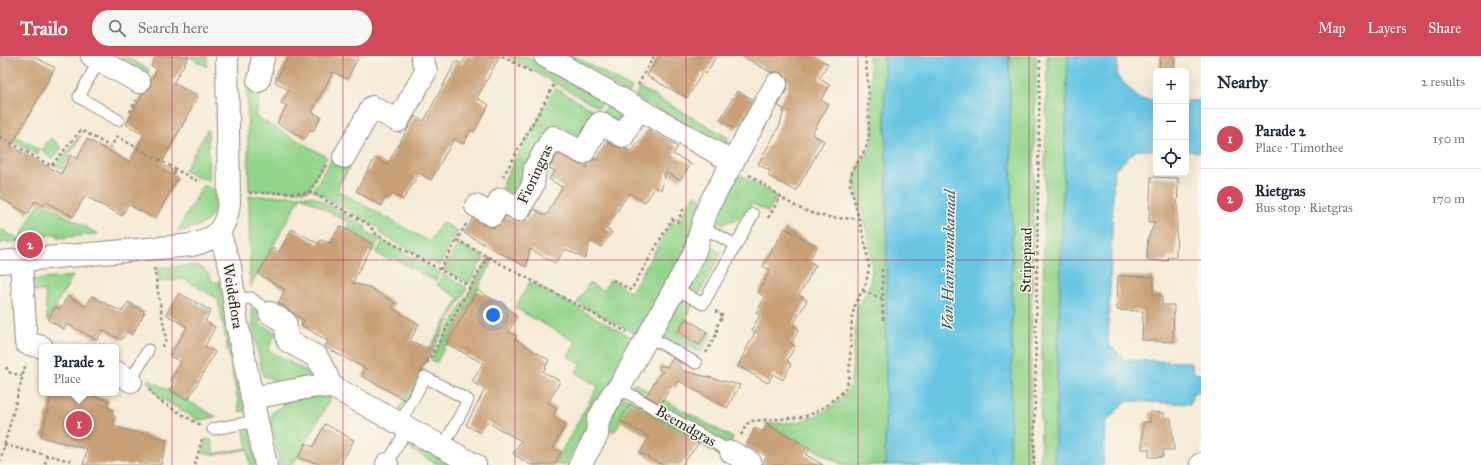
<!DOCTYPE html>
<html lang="en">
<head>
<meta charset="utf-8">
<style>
	body { margin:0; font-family:"IM FELL Great Primer",serif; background:#f6f6f7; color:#1f2937 }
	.controls { position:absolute; right:12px; top:12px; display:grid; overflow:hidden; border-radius:6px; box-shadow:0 4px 16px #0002 }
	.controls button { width:36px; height:36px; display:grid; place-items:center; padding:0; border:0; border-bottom:1px solid #e0e1e3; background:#fff; color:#1f2937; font:20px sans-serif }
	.you { position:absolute; left:493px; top:259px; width:14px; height:14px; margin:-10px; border:3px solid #fff; border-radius:50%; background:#1a73e8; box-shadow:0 0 0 6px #1a73e833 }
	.badge { display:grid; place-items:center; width:26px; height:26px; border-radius:50%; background:#d1495b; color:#fff; font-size:13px; font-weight:700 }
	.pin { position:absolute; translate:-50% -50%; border:2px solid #fff; box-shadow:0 1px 4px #0006 }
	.popup { position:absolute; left:39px; top:288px; width:80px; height:52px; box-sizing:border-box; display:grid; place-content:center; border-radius:6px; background:#fff; filter:drop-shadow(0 1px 3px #0005); font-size:13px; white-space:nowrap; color:#747a83 }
	.popup b { font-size:15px; color:#1f2937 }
	.popup::after { content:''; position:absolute; left:50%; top:100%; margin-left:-8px; border:8px solid transparent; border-top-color:#fff }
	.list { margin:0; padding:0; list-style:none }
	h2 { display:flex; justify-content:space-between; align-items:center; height:52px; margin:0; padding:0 16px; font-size:17px }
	h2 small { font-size:13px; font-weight:400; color:#747a83 }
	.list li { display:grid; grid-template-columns:26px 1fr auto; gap:12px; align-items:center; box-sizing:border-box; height:60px; padding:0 16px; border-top:1px solid #e0e1e3 }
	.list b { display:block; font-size:15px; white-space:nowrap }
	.list p { margin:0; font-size:13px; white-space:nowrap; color:#747a83 }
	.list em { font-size:13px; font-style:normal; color:#747a83 }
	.icon { flex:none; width:22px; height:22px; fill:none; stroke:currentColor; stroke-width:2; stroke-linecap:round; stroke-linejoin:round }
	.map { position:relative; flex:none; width:1201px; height:409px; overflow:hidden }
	header { display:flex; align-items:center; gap:24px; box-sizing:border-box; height:56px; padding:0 20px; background:#d1495b; color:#fff }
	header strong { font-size:19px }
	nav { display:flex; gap:22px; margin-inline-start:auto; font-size:14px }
	.search { width:280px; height:36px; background:#f6f6f7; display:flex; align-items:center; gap:10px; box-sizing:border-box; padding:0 14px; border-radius:22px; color:#747a83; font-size:15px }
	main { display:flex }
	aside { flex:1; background:#fff }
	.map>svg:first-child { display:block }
	.green { fill:#94d58c; stroke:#60805c }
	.water { fill:#66c6e4; stroke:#487888 }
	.building { fill:#c9a076 }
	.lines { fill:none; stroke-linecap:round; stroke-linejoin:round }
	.service-casing { stroke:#908b80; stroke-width:13 }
	.minor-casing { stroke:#908b80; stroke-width:24 }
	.tertiary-casing { stroke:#908b80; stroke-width:24 }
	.path { stroke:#908b80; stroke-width:2.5; stroke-dasharray:3 3; stroke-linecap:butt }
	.service { stroke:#fff; stroke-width:11 }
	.minor { stroke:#fff; stroke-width:22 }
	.tertiary { stroke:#fff; stroke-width:22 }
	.grid { fill:none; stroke:#c2185b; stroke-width:1; stroke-opacity:0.55 }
	.labels { text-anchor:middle; stroke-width:3; stroke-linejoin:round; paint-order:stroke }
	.street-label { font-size:15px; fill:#2b2b2b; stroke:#fbf7ec }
	.water-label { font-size:16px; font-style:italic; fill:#3d5a62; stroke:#fbf7ec }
</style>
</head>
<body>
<header>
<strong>Trailo</strong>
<div class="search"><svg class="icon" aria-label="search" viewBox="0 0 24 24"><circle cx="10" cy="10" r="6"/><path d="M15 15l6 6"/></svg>Search here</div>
<nav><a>Map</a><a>Layers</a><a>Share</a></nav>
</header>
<main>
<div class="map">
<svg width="1201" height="409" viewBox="0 0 1201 409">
	<rect width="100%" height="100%" fill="#fbf7ec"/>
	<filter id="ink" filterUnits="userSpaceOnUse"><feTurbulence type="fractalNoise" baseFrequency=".025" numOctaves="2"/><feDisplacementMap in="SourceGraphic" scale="8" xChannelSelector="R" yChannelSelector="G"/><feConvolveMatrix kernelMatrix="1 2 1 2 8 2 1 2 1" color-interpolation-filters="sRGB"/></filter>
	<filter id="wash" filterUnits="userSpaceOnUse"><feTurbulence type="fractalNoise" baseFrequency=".012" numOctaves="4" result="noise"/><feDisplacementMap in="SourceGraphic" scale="16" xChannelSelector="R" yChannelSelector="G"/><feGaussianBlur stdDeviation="0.9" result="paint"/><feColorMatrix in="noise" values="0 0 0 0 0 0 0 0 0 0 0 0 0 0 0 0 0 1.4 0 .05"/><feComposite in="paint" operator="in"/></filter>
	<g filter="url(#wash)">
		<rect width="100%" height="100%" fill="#f6ebd6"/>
		<g class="green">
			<path d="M122 0H125L149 14 146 20 119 5Z"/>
			<path d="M188 0H207V11Z"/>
			<path d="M507 0H527L604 44 599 52Z"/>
			<path d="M562 0H575L632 32 629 38Z"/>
			<path d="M868 0H884L887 139 885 409H843L765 367C778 367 792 368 805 364 822 359 842 345 851 329L857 251 866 237 870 227 872 216 870 189 854 125 859 108 869 95 873 82 871 19Z"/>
			<path d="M1009 0H1036L1029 409H1009C1014 273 1012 136 1009 0Z"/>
			<path d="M1047 0H1068L1054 409H1040Z"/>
			<path d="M247 29 258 35 260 39 256 61 327 101 308 135 249 134Z"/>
			<path d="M555 32 598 57 581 85 551 68 523 118 527 120 516 140 502 132 504 129 502 128Z"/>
			<path d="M640 32 729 82 724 89 635 41Z"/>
			<path d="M608 46 626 56 620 67 602 57Z"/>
			<path d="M0 71 40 94 37 99 0 78Z"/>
			<path d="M208 73 209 124 196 121 184 115Z"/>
			<path d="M81 79 62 113 55 110Z"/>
			<path d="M51 82 62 92 52 103 41 93Z"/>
			<path d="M332 102 349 112 337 134 430 186 442 166 458 175 439 210 379 177 380 173 313 134Z"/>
			<path d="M737 119 743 120 777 141 768 156 752 147 743 161 722 168 714 163Z"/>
			<path d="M203 129 215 134C216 168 206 169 177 176Z"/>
			<path d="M695 138 702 142 688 189 638 279 577 247 589 227 603 235 610 224 631 236 672 166 677 168Z"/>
			<path d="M249 140H313L366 171 365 174 380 183 373 195 370 194 373 189 346 174 349 167 301 140 250 231Z"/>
			<path d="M40 145 98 178 58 182V178L43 180V183L0 187V173L19 183Z"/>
			<path d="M383 185 440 217 435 225 392 201 390 204 376 197Z"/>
			<path d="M458 187 484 201 469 227 444 213Z"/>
			<path d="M708 190H710L722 197 699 238H697L687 233Z"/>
			<path d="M488 203 493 205 436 307 431 304Z"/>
			<path d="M194 209C205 211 209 217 213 227L219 225 246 355 240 356 218 243 184 223 159 226 157 212Z"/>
			<path d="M443 218 467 232 422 313 423 320 401 359 398 355 419 318 416 316 459 242 437 229Z"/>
			<path d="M73 220 47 265 45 235H31L32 228 34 224Z"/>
			<path d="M530 226 635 283 565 409H554L598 330 576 317 581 308 568 301 576 286 515 252Z"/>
			<path d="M681 243 692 250 677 277 700 289 708 275 712 277 701 297 685 288 682 293 660 280Z"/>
			<path d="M251 252 259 256 256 261 261 263 259 268 276 277 268 294 319 322 274 328 273 323 263 320 253 273Z"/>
			<path d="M148 323 217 361 198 364 159 341 147 325Z"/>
			<path d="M634 327 733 382 729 389 630 333Z"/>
			<path d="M621 339 725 398 723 401 630 348 615 375H612L606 371Z"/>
			<path d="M313 340 331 341 293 409H280C278 399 269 365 272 357 274 353 279 352 283 351L282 345Z"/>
			<path d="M250 374 257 409H250L247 393 214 399 203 397 206 383 211 384 214 398 247 392 244 375Z"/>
			<path d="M407 381 457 409H439L403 389Z"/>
		</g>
		<g class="water">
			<path d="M884 0H1009C1012 136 1014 273 1009 409H885L887 139Z"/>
			<path d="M1068 0H1118L1117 20 1139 43 1156 44V94H1137L1114 114 1108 287 1125 304 1190 306 1194 317 1201 318V337H1193L1190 348 1126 345 1105 367 1103 409H1054Z"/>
			<path d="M1186 45H1201V96L1186 95Z"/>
		</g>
		<g id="blocks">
			<g class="building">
				<path d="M0 0H33L55 12 11 91 61 118 71 99 77 103 87 83 129 106 144 79 126 68 143 37 150 32 151 24 157 13 151 10 156 0H189L173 27 198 41 161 108 175 116 173 119 178 122 155 163 128 148 122 160 85 140 73 161 46 146 44 150 35 145 28 158 0 142Z"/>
				<path d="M289 0H359L347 23 333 16 312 56 321 61 313 75 310 74 305 83 277 67 287 50 281 47 289 34 275 26Z"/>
				<path d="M466 0H500L477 42 489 49 474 76 471 74 463 88 454 83 431 124 419 117 403 144 392 138 389 143 386 141 381 150 356 135 375 102 387 109 415 60 424 65 456 5 462 8Z"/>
				<path d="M658 0H716L706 18 703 16 687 42 647 20Z"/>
				<path d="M742 0H814L828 8 819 23 830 29 821 44 829 48 812 78 824 85 796 135 768 120 770 115 758 108 780 69 784 53 778 50 787 34 788 27 787 22 782 17 776 16 772 17Z"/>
				<path d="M1160 0H1175L1174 15H1159Z"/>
				<path d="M737 35 752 43 750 48 740 68 735 73 720 64Z"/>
				<path d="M648 74 678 91 673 98 691 108 680 124 666 116 661 134 656 131 645 146 629 137 606 173 612 176 601 191 590 185 585 203 566 193 555 207 530 193 526 211 464 177 473 162 486 170 494 172 503 165 506 160 518 166 525 165 530 160 534 153 546 160 562 131 549 123 555 115 549 112 558 98 587 112 588 108 594 103 597 104 607 86 617 91 625 92 631 96Z"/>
				<path d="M1151 121 1178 122 1176 201 1168 200 1167 205 1147 204 1148 182 1155 166H1149Z"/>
				<path d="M340 170 373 189 352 227 369 231 395 247 392 252 419 268 410 285 433 294 405 344 362 320 366 313 325 291 328 285 301 269 304 264 278 247 285 234 258 218 272 192 279 196 292 173 319 188 320 184 330 187Z"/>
				<path d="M785 172 817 190 809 205 816 209 799 239 807 244 793 269 799 273 791 288 795 290 787 305 791 308 783 324 773 318 768 327 738 310 755 276 752 274 760 259 756 257 765 241 758 237 770 214 763 210Z"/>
				<path d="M1118 220 1154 221 1153 239H1162V249H1174L1173 286 1142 284 1143 255 1117 254Z"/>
				<path d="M477 234 499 247 501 245 517 261 509 275 517 280 515 283 549 304 543 316 560 325 548 347 557 352 553 360 566 368 553 392 561 396 554 409H531L513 398 521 385 487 366 480 377 466 369 485 333 472 326 483 307 447 288Z"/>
				<path d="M179 237 211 255 205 265 215 271 205 290 215 296 188 344 169 334 174 326 170 324 181 306 170 300 187 271 166 258Z"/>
				<path d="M68 240 86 250 92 240 122 256 128 246 145 256 132 279 127 275 121 284 103 274 97 284 67 268 64 273 48 264 55 251 60 253Z"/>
				<path d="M686 262 707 276 700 289 678 276Z"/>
				<path d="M673 302 683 308 680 313 684 315 740 329 727 352 679 325 676 331 672 328 661 348 646 340 659 319 663 316 659 314 660 309 667 311Z"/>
				<path d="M52 337H83L109 344 107 351 113 353 112 359 115 360 113 370 167 384 161 409H83L87 393 41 381Z"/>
				<path d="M630 348 638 353 639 351 655 361 654 362 699 387 682 409H662L640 397 649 381 620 365Z"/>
				<path d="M1150 356 1164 357V362H1171L1174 394H1163V401H1149V393H1142L1143 366H1150Z"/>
				<path d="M325 368 354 384 341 407 343 409H324L298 402 306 387 313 391Z"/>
				<path d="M767 368 810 392 806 399 823 409H762L767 400 746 389 755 372 763 376Z"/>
			</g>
		</g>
	</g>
	<g filter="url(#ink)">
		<use href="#blocks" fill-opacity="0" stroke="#908b80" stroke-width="1"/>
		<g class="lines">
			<defs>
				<g id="service">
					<path d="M99 4 79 41 118 64"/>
					<path d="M736 189 753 158"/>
					<path d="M675 232 703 248 736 189 702 171"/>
					<path d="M235 243 251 242 270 257"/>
					<path d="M648 280 696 307"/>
					<path d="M131 325 148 294"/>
					<path d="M619 332 731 396"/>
					<path d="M400 367 425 321 468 344 443 391"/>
					<path d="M213 373 257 365"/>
					<path d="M387 408 408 371"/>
				</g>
				<g id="minor">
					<path d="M92 0 139 26"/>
					<path d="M545 0 733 106"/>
					<path d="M258 25C264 14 259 9 264 0"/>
					<path d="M344 101 372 51 398 65 426 15 422 0"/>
					<path d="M476 150 492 159 501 143 519 154 533 129 535 112 553 81 583 97 600 67 623 80 638 53"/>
					<path d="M219 176 230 210 237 268 266 409"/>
					<path d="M21 204 26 287 42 291"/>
					<path d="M270 257 285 266 288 285 317 301 328 322V330"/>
					<path d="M116 316 131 325"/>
					<path d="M252 342 311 331 320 330 335 332 475 409"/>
					<path d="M731 396 750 406 748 409"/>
					<path d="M387 409V408"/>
					<path d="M580 409 597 379 598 364 613 337 619 332 692 202C700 184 702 163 711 145L776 28"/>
					<path d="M1201 409V408"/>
				</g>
				<path id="tertiary" d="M0 206 192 189C217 183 226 173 229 147L227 0"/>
			</defs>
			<use href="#service" class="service-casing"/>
			<use href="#minor" class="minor-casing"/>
			<use href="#tertiary" class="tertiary-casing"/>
			<g class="path">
				<path d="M502 0 533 17"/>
				<path d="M638 29 654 0"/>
				<path d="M130 56 136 44"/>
				<path d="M116 80 195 124 201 125"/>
				<path d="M0 81 51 110 81 74 111 91 118 78"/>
				<path d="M749 119C764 127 776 138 790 147 811 160 835 164 859 162"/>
				<path d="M503 121 554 29"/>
				<path d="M249 137H313L368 168 377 179 470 230"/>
				<path d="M309 137 326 109"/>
				<path d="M768 162 781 140"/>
				<path d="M466 168 457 184 627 276"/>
				<path d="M154 212 166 283 162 291"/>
				<path d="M882 213 883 264"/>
				<path d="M440 214 457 184"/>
				<path d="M613 224 631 234 672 163 677 166 685 150"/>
				<path d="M863 235 883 243"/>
				<path d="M706 297 717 277V270L723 260 716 255"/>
				<path d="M427 307 488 200"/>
				<path d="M6 311 8 316 22 320"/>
				<path d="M149 333 158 344 200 369"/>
				<path d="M741 379 747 368 751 365 803 361 814 357 827 349 844 335 849 323 852 261 855 249 866 227 869 212 866 191 850 128 852 116 866 92 869 80 868 27 865 0"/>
				<path d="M4 389 71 405"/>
				<path d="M0 406 26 307"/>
				<path d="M45 408 47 399"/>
				<path d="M195 409 202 383"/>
				<path d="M1034 409 1040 0"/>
			</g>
			<use href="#service" class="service"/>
			<use href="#minor" class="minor"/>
			<use href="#tertiary" class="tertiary"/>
		</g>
	</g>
	<path class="grid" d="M172 0V409M343 0V409M515 0V409M686 0V409M858 0V409M1029 0V409M0 204H1201"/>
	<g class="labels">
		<g class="street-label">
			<text transform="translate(535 118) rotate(-65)" y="5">Fioringras</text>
			<text transform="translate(1026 204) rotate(-89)" y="5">Stripepaad</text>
			<text transform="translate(233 240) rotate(81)" y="5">Weideflora</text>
			<text transform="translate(686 370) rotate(30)" y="5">Beemdgras</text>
		</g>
		<g class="water-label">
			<text transform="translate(948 204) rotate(-89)" y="6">Van Harinxmakanaal</text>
		</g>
	</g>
</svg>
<div class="controls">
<button>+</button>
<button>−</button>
<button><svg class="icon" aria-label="locate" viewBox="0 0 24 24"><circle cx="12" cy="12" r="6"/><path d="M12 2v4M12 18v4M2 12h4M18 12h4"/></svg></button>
</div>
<div class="you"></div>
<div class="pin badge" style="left:79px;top:368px">1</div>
<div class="popup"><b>Parade 2</b>Place</div>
<div class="pin badge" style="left:30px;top:189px">2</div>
</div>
<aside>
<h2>Nearby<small>2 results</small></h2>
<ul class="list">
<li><span class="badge">1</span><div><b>Parade 2</b><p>Place · Timothee</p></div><em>150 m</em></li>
<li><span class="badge">2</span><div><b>Rietgras</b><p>Bus stop · Rietgras</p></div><em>170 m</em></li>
</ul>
</aside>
</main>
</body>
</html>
